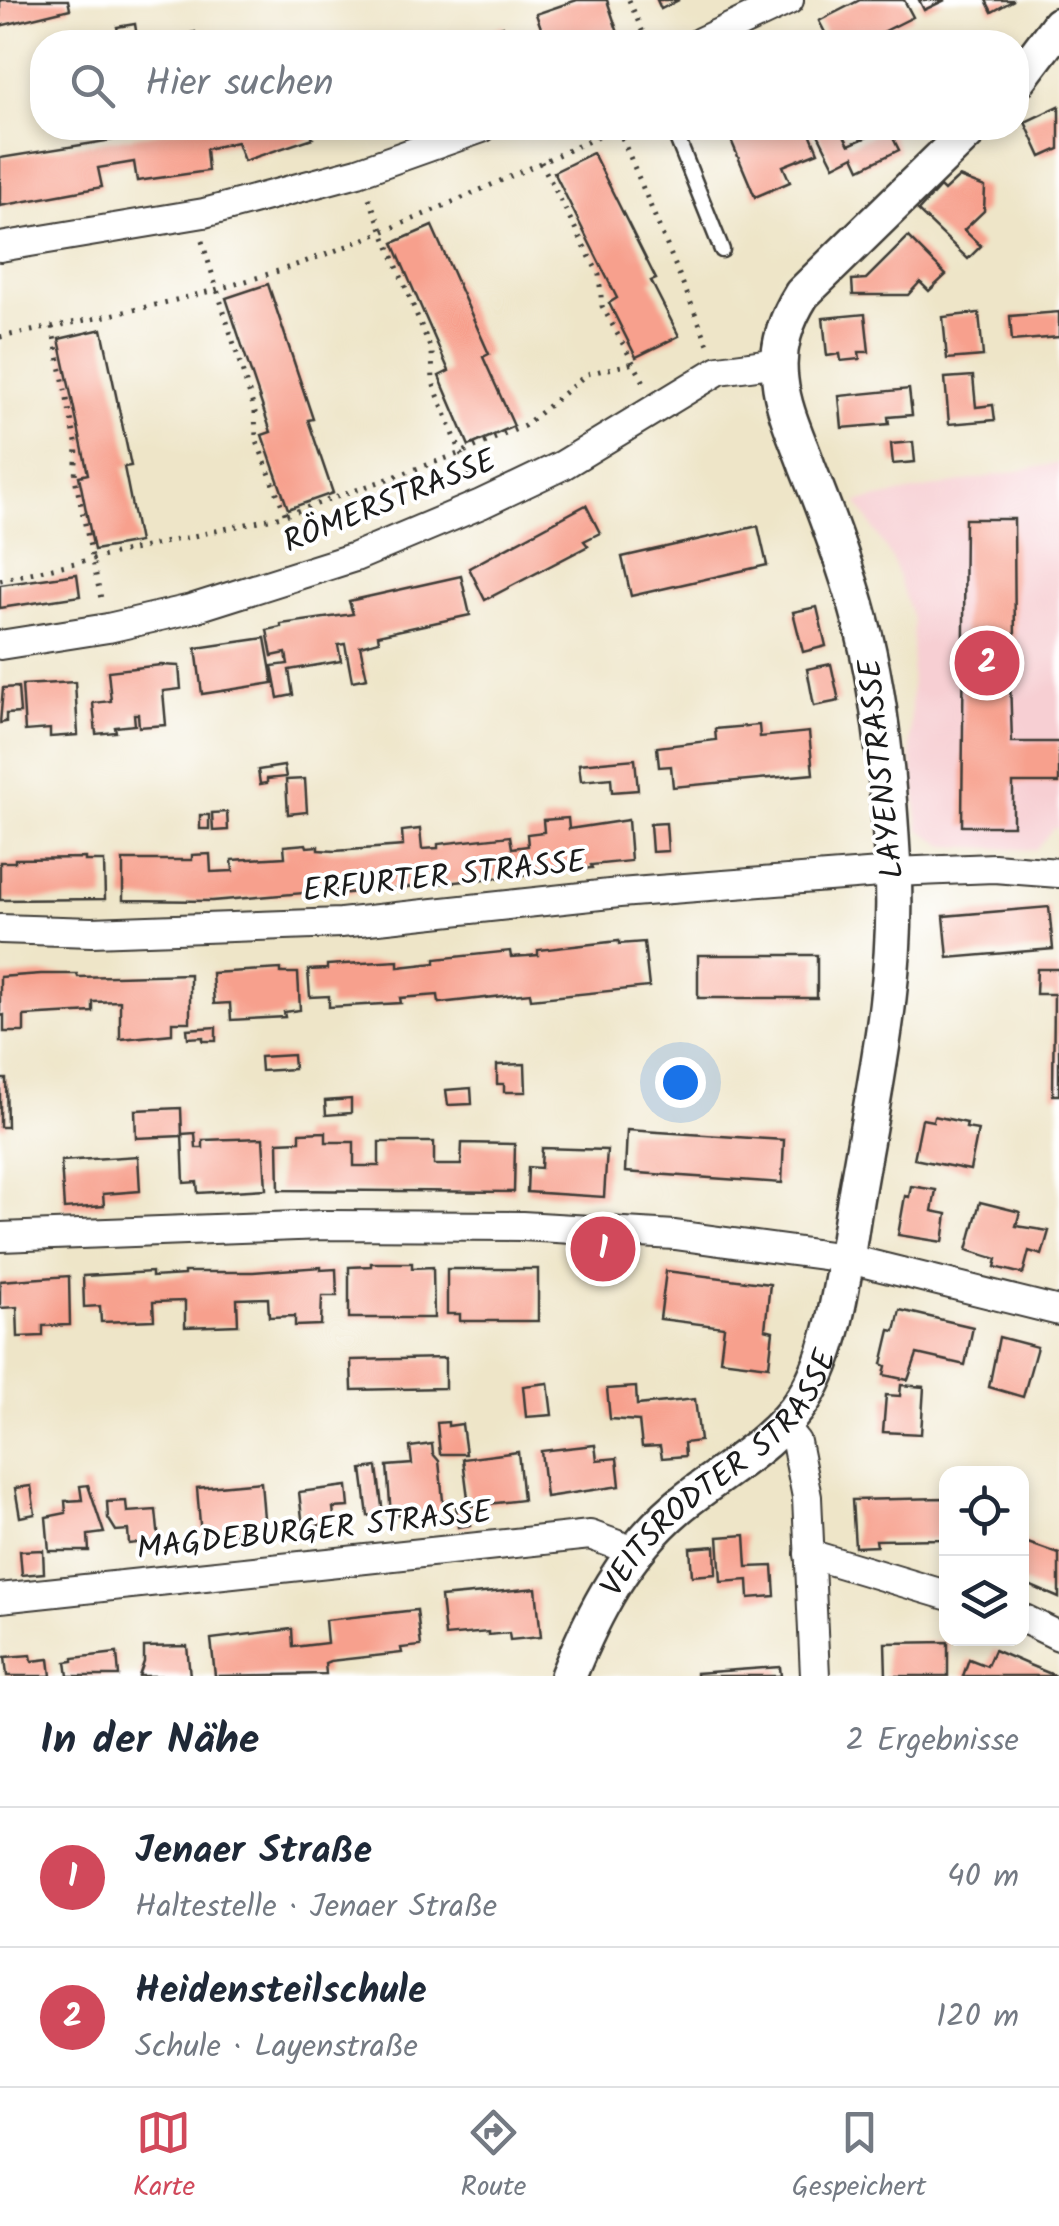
<!DOCTYPE html>
<html lang="de">
<head>
<meta charset="utf-8">
<style>
	body { margin:0; font-family:Kalam,sans-serif; background:#f2f2f3; color:#1f2937 }
	.controls { position:absolute; right:30px; bottom:30px; display:grid; overflow:hidden; border-radius:20px; box-shadow:0 5px 15px #0003 }
	.controls button { width:90px; height:90px; display:grid; place-items:center; padding:0; border:0; border-bottom:2px solid #e0e1e3; background:#fff; color:#1f2937; font:50px sans-serif }
	.you { position:absolute; left:680px; top:1082px; width:35px; height:35px; margin:-25px; border:8px solid #fff; border-radius:50%; background:#1a73e8; box-shadow:0 0 0 15px #1a73e833 }
	.badge { display:grid; place-items:center; width:65px; height:65px; border-radius:50%; background:#d1495b; color:#fff; font-size:32px; font-weight:700 }
	.pin { position:absolute; translate:-50% -50%; border:5px solid #fff; box-shadow:0 2px 10px #0006 }
	.list { margin:0; padding:0; list-style:none }
	h2 { display:flex; justify-content:space-between; align-items:center; height:130px; margin:0; padding:0 40px; font-size:42px }
	h2 small { font-size:32px; font-weight:400; color:#747a83 }
	.list li { display:grid; grid-template-columns:65px 1fr auto; gap:30px; align-items:center; box-sizing:border-box; height:140px; padding:0 40px; border-top:2px solid #e0e1e3 }
	.list b { display:block; font-size:38px; white-space:nowrap }
	.list p { margin:0; font-size:32px; white-space:nowrap; color:#747a83 }
	.list em { font-size:32px; font-style:normal; color:#747a83 }
	.icon { flex:none; width:55px; height:55px; fill:none; stroke:currentColor; stroke-width:2; stroke-linecap:round; stroke-linejoin:round }
	.map { position:relative; flex:none; width:1059px; height:1676px; overflow:hidden }
	.search { position:absolute; background:#fff; box-shadow:0 5px 15px #0003; left:30px; right:30px; top:30px; height:110px; display:flex; align-items:center; gap:25px; box-sizing:border-box; padding:0 35px; border-radius:40px; color:#747a83; font-size:38px }
	.sheet { height:410px; background:#fff }
	nav { display:flex; justify-content:space-around; align-items:center; box-sizing:border-box; height:140px; border-top:2px solid #e0e1e3; background:#fff; font-size:28px; color:#747a83 }
	nav a { display:grid; justify-items:center; gap:5px }
	nav .on { color:#d1495b }
	.map>svg:first-child { display:block }
	.built { fill:#f7cfd3 }
	.building { fill:#f7a08d }
	.lines { fill:none; stroke-linecap:round; stroke-linejoin:round }
	.service-casing { stroke:#3c3a36; stroke-width:19 }
	.minor-casing { stroke:#3c3a36; stroke-width:32 }
	.tertiary-casing { stroke:#3c3a36; stroke-width:40 }
	.path { stroke:#3c3a36; stroke-width:5; stroke-dasharray:2.5 8; stroke-linecap:butt }
	.service { stroke:#fff; stroke-width:14 }
	.minor { stroke:#fff; stroke-width:28 }
	.tertiary { stroke:#fff; stroke-width:35 }
	.labels { text-anchor:middle; stroke-width:8; stroke-linejoin:round; paint-order:stroke }
	.street-label { font-size:32px; fill:#1c1c1c; stroke:#fff }
</style>
</head>
<body>
<div class="map">
<svg width="1059" height="1676" viewBox="0 0 1059 1676">
	<rect width="100%" height="100%" fill="#fff"/>
	<filter id="ink" filterUnits="userSpaceOnUse"><feTurbulence type="fractalNoise" baseFrequency=".01" numOctaves="2"/><feDisplacementMap in="SourceGraphic" scale="20" xChannelSelector="R" yChannelSelector="G"/><feConvolveMatrix kernelMatrix="1 2 1 2 8 2 1 2 1" color-interpolation-filters="sRGB"/></filter>
	<filter id="wash" filterUnits="userSpaceOnUse"><feTurbulence type="fractalNoise" baseFrequency=".0048" numOctaves="4" result="noise"/><feDisplacementMap in="SourceGraphic" scale="40" xChannelSelector="R" yChannelSelector="G"/><feGaussianBlur stdDeviation="2.25" result="paint"/><feColorMatrix in="noise" values="0 0 0 0 0 0 0 0 0 0 0 0 0 0 0 0 0 1.4 0 .05"/><feComposite in="paint" operator="in"/></filter>
	<g filter="url(#wash)">
		<rect width="100%" height="100%" fill="#eee5c8"/>
		<path class="built" d="M1059 463V829L1053 828 1036 850 945 846 919 829 910 746 913 621 892 559 857 502Z"/>
		<g id="blocks">
			<g class="building">
				<path d="M0 0H68L70 9 0 26Z"/>
				<path d="M577 0H607L618 33 590 42H546L536 14Z"/>
				<path d="M657 0H679L661 9Z"/>
				<path d="M860 0H904L913 17 863 42H830L819 21Z"/>
				<path d="M919 0H945L924 10Z"/>
				<path d="M986 0H1014L992 12Z"/>
				<path d="M135 24 137 37 120 40 117 27Z"/>
				<path d="M503 26 508 42H456Z"/>
				<path d="M195 32 197 42H175L174 37Z"/>
				<path d="M1059 106V149L1041 157 1025 122Z"/>
				<path d="M187 128H309L313 138 244 161 237 142 206 149 208 171 137 181 134 162 98 168 102 187 0 206V158Z"/>
				<path d="M726 128H808L818 152 783 166 790 182 755 197Z"/>
				<path d="M815 128H840L849 145 888 128 899 150 860 169 854 156 834 166Z"/>
				<path d="M593 153 656 279 651 281 679 336 636 357 609 303 617 298 554 172Z"/>
				<path d="M959 177 985 187 984 211 964 230 981 246 968 259 918 211 940 187 944 191Z"/>
				<path d="M432 226 489 354 483 357 514 426 469 446 439 376 449 371 393 243Z"/>
				<path d="M908 237 946 275 929 291 920 282 908 295H853L852 280 866 279Z"/>
				<path d="M268 284 313 419 308 420 333 493 288 509 262 435 271 432 226 298Z"/>
				<path d="M1059 312V337L1012 341 1010 316Z"/>
				<path d="M979 313 983 356 947 359 943 317Z"/>
				<path d="M865 314 869 352H859L860 359 841 361 840 354 827 356 823 318Z"/>
				<path d="M102 329 131 466 124 467 139 542 94 550 79 476 88 474 59 339Z"/>
				<path d="M973 376 976 407 993 405 995 420 949 424 945 378Z"/>
				<path d="M909 389 912 415 888 417 889 424 842 428 839 396Z"/>
				<path d="M913 442 915 462 893 464 891 444Z"/>
				<path d="M586 505 600 533 584 541 588 546 485 600 469 568Z"/>
				<path d="M965 519H1014L1015 649H1009L1012 742H1059V783H1013V826H962Z"/>
				<path d="M758 526 767 565 631 596 622 557Z"/>
				<path d="M77 574 80 596 0 608V585Z"/>
				<path d="M461 576 470 615 378 635 379 641 360 646 367 678 352 681 345 644 338 645 341 661 289 670 293 695 278 698 272 666 288 664 286 653 272 656 267 630 281 627V624L353 614 349 601Z"/>
				<path d="M817 607 826 646 803 652 793 612Z"/>
				<path d="M265 638 273 683 202 694 196 648Z"/>
				<path d="M831 664 839 701 814 706 807 669Z"/>
				<path d="M161 665 179 666 181 689 163 691 166 725 139 727 138 714H134L135 725 115 727 116 732 96 734 93 703 111 701 108 671Z"/>
				<path d="M75 682 78 735 50 737V729L25 731 22 685Z"/>
				<path d="M18 687 20 713 6 714V722L0 723 3 688Z"/>
				<path d="M759 725 760 737 809 732 813 774 673 787 671 766 659 767 657 747 716 740 715 729Z"/>
				<path d="M635 759 638 790 612 792 611 778 581 781 579 764Z"/>
				<path d="M284 766 286 777 267 779V783L260 784 258 770Z"/>
				<path d="M305 779 307 812 288 814 286 780Z"/>
				<path d="M227 812 228 830 213 831 212 813Z"/>
				<rect x="200" y="815" width="9" height="14"/>
				<path d="M568 818 569 829 628 820 631 861 591 865 592 868 338 894V890L212 901 123 900V860H192V855L210 854 211 872 233 871 232 860 285 857 284 846 306 844 307 847 318 846V850L335 851 403 846 402 831 420 829 422 849 438 848V844L510 836 512 848 528 846 527 834 544 832 543 820Z"/>
				<path d="M666 823 668 851 652 852 650 824Z"/>
				<path d="M85 858V861H104L105 899 0 900V862H15V859Z"/>
				<path d="M1049 907 1053 949 948 958 944 916Z"/>
				<path d="M619 941V944L644 942 649 987 531 999 530 993 439 1003 438 995 400 998 401 1003 329 1007V996L310 997 308 970 327 969V965L398 961V967L417 965 435 963V959L510 951 511 957 527 956 538 955V950Z"/>
				<rect x="698" y="955" width="119" height="43"/>
				<path d="M281 969V973H298L300 1010 284 1012 285 1017 231 1020 230 1003 214 1004 212 973Z"/>
				<path d="M1037 969H1059V1095H1053L1054 994H1036Z"/>
				<path d="M41 974H77L78 977 190 974V1022H172V1034L120 1039V1001L93 1002V1012L24 1016V1032H4V1015L0 1016V977Z"/>
				<path d="M216 1027V1041H203V1037L188 1038 187 1029Z"/>
				<path d="M293 1055 294 1069 261 1071 260 1057Z"/>
				<path d="M525 1064 526 1092H504V1084H497V1065Z"/>
				<path d="M0 1079H6L7 1127H0Z"/>
				<path d="M471 1088 472 1104 448 1105 446 1090Z"/>
				<path d="M351 1099V1113L326 1115 325 1101Z"/>
				<path d="M181 1108 182 1136 136 1138 135 1110Z"/>
				<path d="M934 1116 967 1123 966 1128 978 1130 970 1170 914 1159 922 1119 933 1121Z"/>
				<path d="M627 1130 784 1140 782 1183 625 1172Z"/>
				<path d="M326 1132V1142H354V1166H379V1142H434V1165H461L462 1143 515 1144 514 1192 279 1190 278 1142 300 1141V1133Z"/>
				<path d="M195 1133 196 1148H203V1140L263 1138 266 1189 198 1193 197 1182 184 1183 182 1134Z"/>
				<path d="M542 1148 607 1150 604 1197 527 1192 528 1167 541 1168Z"/>
				<path d="M138 1156 140 1191 103 1194 104 1206 64 1209 61 1161Z"/>
				<path d="M911 1186 936 1190 932 1211 947 1214 943 1242 898 1235 905 1196 909 1197Z"/>
				<path d="M980 1202 1020 1212 1016 1226 1049 1231 1042 1255 1029 1251 1023 1274 995 1267 997 1259 967 1250Z"/>
				<path d="M371 1263H412V1268L433 1267 434 1318H349V1267L371 1266Z"/>
				<path d="M321 1267V1270L336 1269 337 1296H322L321 1325 295 1326V1316L269 1317 268 1298 237 1299 238 1325 185 1327V1301L153 1302 154 1320 101 1322 100 1306 84 1307 83 1276 152 1272V1277L184 1275V1272H253Z"/>
				<path d="M447 1269H538V1321H460V1314H447Z"/>
				<path d="M666 1271 770 1284 765 1329 773 1331 769 1366 720 1360 724 1327 660 1319Z"/>
				<path d="M69 1276 70 1325 43 1326V1336L18 1337 17 1307 0 1308V1281Z"/>
				<path d="M900 1310 973 1327 965 1365 917 1354 908 1380 884 1375 886 1366 882 1364 890 1330 895 1331Z"/>
				<path d="M999 1337 1037 1347 1023 1397 989 1387Z"/>
				<path d="M445 1358V1388L352 1390 351 1360Z"/>
				<path d="M548 1383 552 1415 526 1417 523 1386Z"/>
				<path d="M901 1385 924 1387 921 1434 883 1432 886 1395 900 1396Z"/>
				<path d="M636 1387 637 1405 695 1399 700 1441 684 1443 685 1456 662 1458 660 1446 642 1447 639 1421 610 1419 607 1389Z"/>
				<path d="M448 1422V1426L462 1424 466 1454H440L437 1423Z"/>
				<path d="M432 1444 433 1454 439 1461 444 1511 391 1515 387 1466 412 1464 410 1447Z"/>
				<path d="M595 1445 597 1460 617 1458 620 1486 546 1497 541 1451Z"/>
				<path d="M518 1452 523 1500 469 1506 463 1459Z"/>
				<path d="M377 1467 383 1514 368 1516 362 1469Z"/>
				<path d="M261 1482 265 1530 201 1536 197 1488Z"/>
				<path d="M88 1485 104 1533 88 1535 89 1551H49L46 1517 66 1513 65 1501 82 1500 80 1486Z"/>
				<path d="M31 1486 35 1514 20 1517 15 1488Z"/>
				<path d="M347 1486 349 1507 333 1508 335 1523 303 1527 299 1492Z"/>
				<path d="M944 1498 945 1539 876 1540 877 1546 855 1547 852 1500Z"/>
				<path d="M126 1501 127 1512 156 1510 159 1541 129 1544 128 1530 116 1531 108 1518 107 1502Z"/>
				<path d="M469 1504 471 1525 458 1527 456 1505Z"/>
				<path d="M745 1535 747 1567 773 1566 775 1596 749 1598 748 1580 721 1582 718 1537Z"/>
				<path d="M1022 1541 1059 1554V1598L1022 1582Z"/>
				<path d="M715 1546 716 1574 692 1576 690 1548Z"/>
				<path d="M43 1550 44 1573 22 1575 20 1551Z"/>
				<path d="M536 1588 541 1637 510 1640 509 1633 488 1635V1632L445 1636 441 1597Z"/>
				<path d="M417 1610 421 1646 401 1648 402 1653 330 1661 325 1663 326 1674 215 1676 211 1639 292 1629 293 1647 327 1643 325 1620Z"/>
				<path d="M948 1642V1676H886L885 1643Z"/>
				<path d="M187 1646 190 1676H139L144 1662V1647Z"/>
				<path d="M994 1650 1029 1665 1056 1676H963L969 1659 987 1666Z"/>
				<path d="M117 1653 119 1676H68L66 1662 73 1661V1658Z"/>
				<path d="M31 1655 32 1661 49 1659 51 1676H7L5 1657Z"/>
				<path d="M780 1667 781 1676H696V1673Z"/>
			</g>
		</g>
	</g>
	<g filter="url(#ink)">
		<use href="#blocks" fill-opacity="0" stroke="#3c3a36" stroke-width="2.5"/>
		<g class="lines">
			<defs>
				<path id="service" d="M673 128 722 250"/>
				<g id="minor">
					<path d="M700 42 789 0"/>
					<path d="M0 247 204 213 358 172 482 128"/>
					<path d="M0 645 108 628 191 609 355 557 481 504 563 465 719 370 779 362"/>
					<path d="M0 929 92 932 341 923 619 893 893 872 994 868 1059 873"/>
					<path d="M0 1237 324 1225 522 1226 675 1235 845 1258 1059 1311"/>
					<path d="M781 1424 796 1442 807 1497 815 1676"/>
					<path d="M809 1554 946 1595"/>
					<path d="M0 1598 590 1535 634 1551"/>
					<path d="M1022 1618 1059 1636"/>
				</g>
				<g id="tertiary">
					<path d="M1016 82 1059 25"/>
					<path id="s1" d="M568 1676C594 1612 625 1552 678 1507 720 1472 774 1445 804 1398 837 1347 845 1261 855 1201 873 1093 899 982 893 871 888 776 880 678 851 587 838 546 823 506 807 466 797 438 783 410 780 380 776 348 785 321 802 294L972 128"/>
				</g>
			</defs>
			<use href="#service" class="service-casing"/>
			<use href="#minor" class="minor-casing"/>
			<use href="#tertiary" class="tertiary-casing"/>
			<g class="path">
				<path d="M629 0 647 42"/>
				<path d="M618 128 708 344"/>
				<path d="M541 162 599 275 602 306 645 384"/>
				<path d="M369 198 432 352 433 383 471 478"/>
				<path d="M202 241 255 412 256 439 299 549"/>
				<path d="M52 327 77 447 75 478 102 603"/>
				<path d="M0 337C100 318 200 298 296 265 406 226 512 175 618 128"/>
				<path d="M0 580 286 515 461 453 524 426 587 374 634 363"/>
			</g>
			<use href="#service" class="service"/>
			<use href="#minor" class="minor"/>
			<use href="#tertiary" class="tertiary"/>
		</g>
	</g>
	<g class="labels">
		<g class="street-label">
			<text transform="translate(389 500) rotate(-22)" y="11">RÖMERSTRASSE</text>
			<text transform="translate(880 769) rotate(-96)" y="11">LAYENSTRASSE</text>
			<text transform="translate(444 875) rotate(-6)" y="11">ERFURTER STRASSE</text>
			<text dy="11" stroke="none"><textPath href="#s1" startOffset="258">VEITSRODTER STRASSE</textPath></text>
			<text transform="translate(314 1529) rotate(-6)" y="11">MAGDEBURGER STRASSE</text>
		</g>
	</g>
</svg>
<div class="controls">
<button><svg class="icon" aria-label="locate" viewBox="0 0 24 24"><circle cx="12" cy="12" r="6"/><path d="M12 2v4M12 18v4M2 12h4M18 12h4"/></svg></button>
<button><svg class="icon" aria-label="layers" viewBox="0 0 24 24"><path d="M12 4l9 5-9 5-9-5zM3 14l9 5 9-5"/></svg></button>
</div>
<div class="you"></div>
<div class="pin badge" style="left:603px;top:1249px">1</div>
<div class="pin badge" style="left:987px;top:663px">2</div>
<div class="search"><svg class="icon" aria-label="search" viewBox="0 0 24 24"><circle cx="10" cy="10" r="6"/><path d="M15 15l6 6"/></svg>Hier suchen</div>
</div>
<section class="sheet">
<h2>In der Nähe<small>2 Ergebnisse</small></h2>
<ul class="list">
<li><span class="badge">1</span><div><b>Jenaer Straße</b><p>Haltestelle · Jenaer Straße</p></div><em>40 m</em></li>
<li><span class="badge">2</span><div><b>Heidensteilschule</b><p>Schule · Layenstraße</p></div><em>120 m</em></li>
</ul>
</section>
<nav>
<a class="on"><svg class="icon" aria-label="map" viewBox="0 0 24 24"><path d="M3 6l6-2 6 2 6-2v14l-6 2-6-2-6 2zM9 4v14M15 6v14"/></svg>Karte</a>
<a><svg class="icon" aria-label="directions" viewBox="0 0 24 24"><path d="M12 3l9 9-9 9-9-9zM9 14v-3h6M13 9l2 2-2 2"/></svg>Route</a>
<a><svg class="icon" aria-label="saved" viewBox="0 0 24 24"><path d="M7 4h10v16l-5-4-5 4z"/></svg>Gespeichert</a>
</nav>
</body>
</html>
